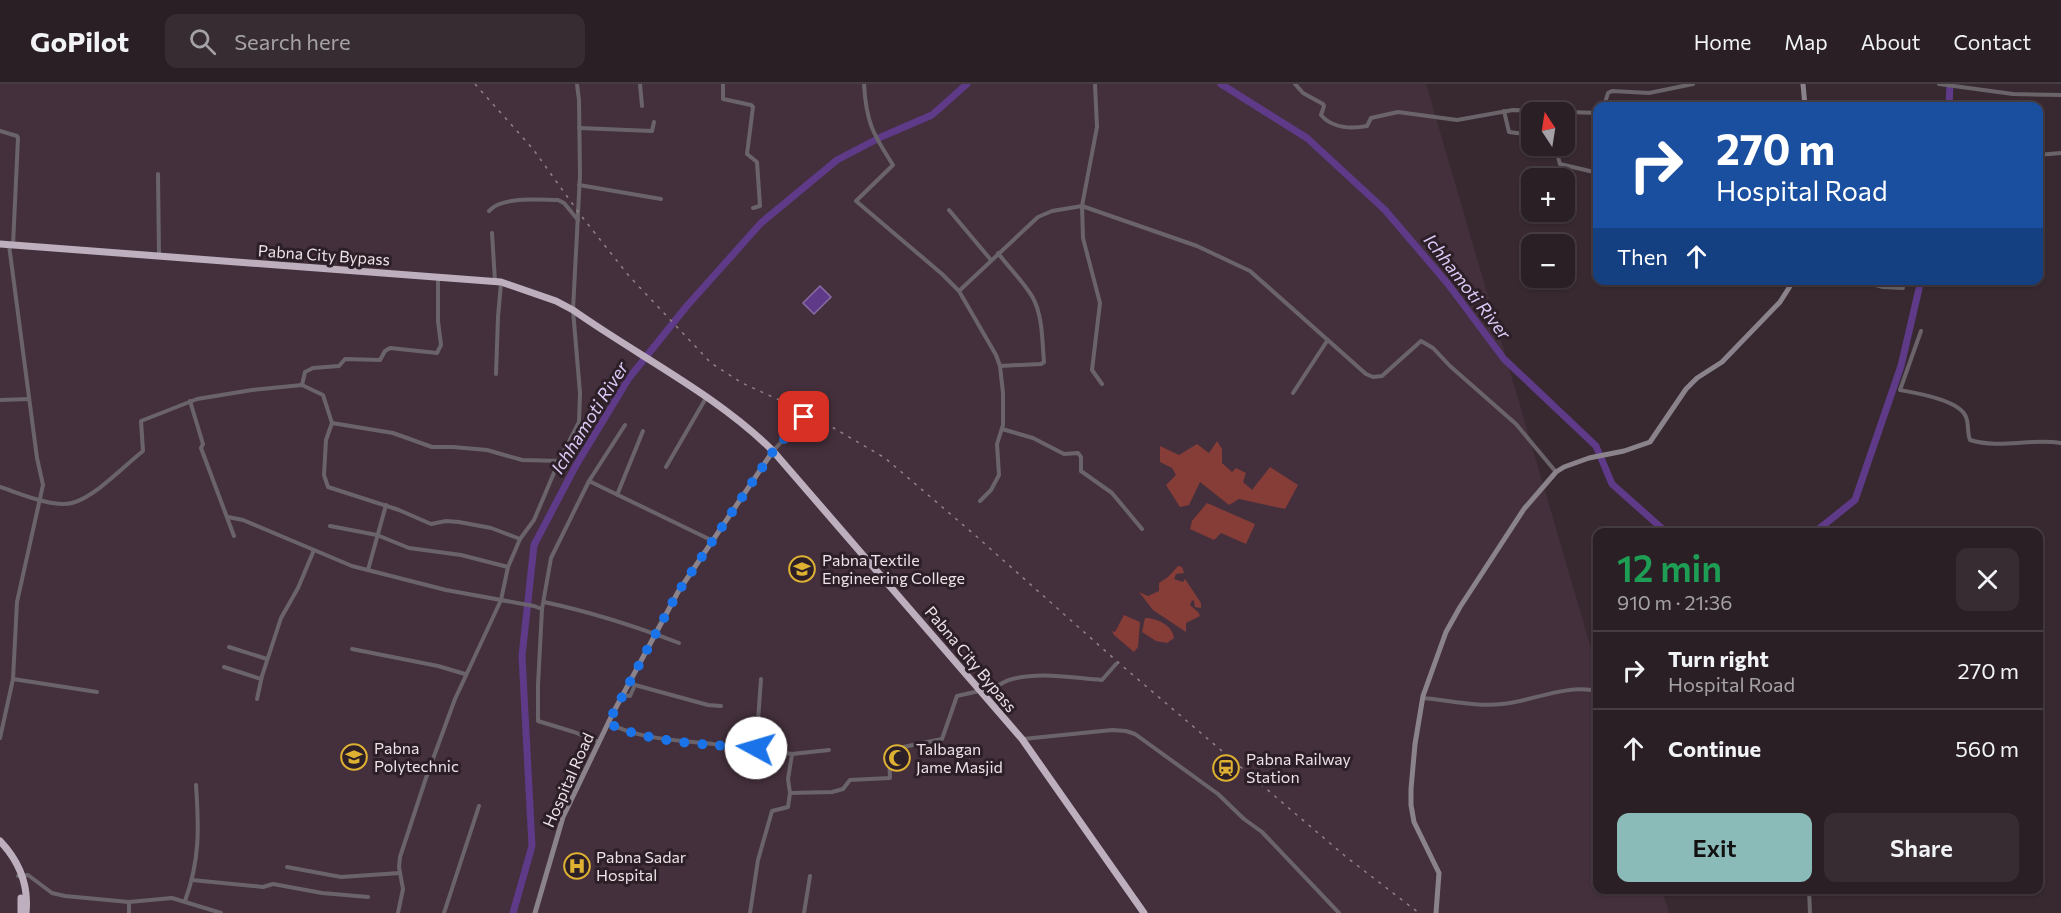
<!DOCTYPE html>
<meta charset="utf-8">
<style>
body{margin:0;font-family:Commissioner,sans-serif;background:#362c32;color:#f1f3f6;height:100vh;display:flex;flex-direction:column;font-size:22px;white-space:nowrap}
*{box-sizing:border-box;margin:0}
p{font-size:20px;color:#a5a2a7}
.icon{flex:none;width:33px;height:33px;fill:none;stroke:currentColor;stroke-width:2;stroke-linecap:round;stroke-linejoin:round}
.map{position:relative;flex:1;overflow:hidden}
.panel{position:absolute;left:1593px;top:444px;width:450px;height:366px;display:flex;flex-direction:column;background:#2a1f25;border-radius:12px;box-shadow:0 2px 4px #0004,0 0 0 2px #463d42}
.panel>*{flex:none}
.hud{position:absolute;left:1593px;top:18px;width:450px;height:183px;border-radius:12px;box-shadow:0 2px 4px #0004,0 0 0 2px #463d42;background:#1a4fa0;color:#fff;overflow:hidden}
.needle{width:39px;rotate:348deg}
.buttons{position:absolute;left:1521px;top:18px;display:grid;gap:12px}
.buttons a{display:grid;place-items:center;width:54px;height:54px;border-radius:12px;background:#2a1f25;box-shadow:0 2px 4px #0004,0 0 0 2px #463d42;font-size:30px}
.pin{position:absolute;display:grid;place-items:center;width:51px;height:51px;color:#fff;margin:-26px;border-radius:12px;box-shadow:0 3px 9px #0006}
.me{position:absolute;width:66px;margin:-33px;rotate:276deg;stroke-linejoin:round;filter:drop-shadow(0 0 4px #0008)}
.turn{display:flex;align-items:center;gap:21px;height:126px;padding:0 24px;font-size:27px}
.turn .icon{width:78px;height:78px;stroke-width:2.5}
.turn b{display:block;font-size:42px;line-height:51px}
.then{display:flex;align-items:center;height:57px;padding:0 24px;background:#0003;gap:12px;font-size:22px}
.round{display:grid;place-items:center;flex:none;width:63px;height:63px;border-radius:12px;background:#362c32}
.head{display:flex;align-items:center;justify-content:space-between;height:102px;padding:0 24px}
h1{font-size:36px;font-weight:600;line-height:45px;color:#1e9e55}
.cta{display:flex;gap:12px;margin-top:auto;padding:12px 24px}
.cta a{flex:1;height:69px;border-radius:12px;background:#8bbbb9;color:#111;font-size:24px;font-weight:600;line-height:69px;text-align:center}
.cta a+a{background:#362c32;color:#f1f3f6}
ul{padding:0;list-style:none}
li{display:flex;align-items:center;gap:18px;height:78px;padding:0 24px;border-top:2px solid #463d42}
li div{flex:1}
li b{display:block;font-size:22px}
li em{font-style:normal}
header{display:flex;align-items:center;gap:36px;box-sizing:border-box;height:84px;padding:0 30px;background:#2a1f25;border-bottom:2px solid #463d42}
header strong{font-size:28px}
nav{display:flex;gap:33px;margin-inline-start:auto;font-size:21px}
.search{width:420px;height:54px;background:#362c32;display:flex;align-items:center;gap:15px;box-sizing:border-box;padding:0 21px;border-radius:12px;color:#a5a2a7;font-size:22px}
.map>svg:first-child{display:block}
</style>
<header>
<strong>GoPilot</strong>
<div class="search"><svg class="icon" aria-label="search" viewBox="0 0 24 24"><circle cx="10" cy="10" r="6"/><path d="M15 15l6 6"/></svg>Search here</div>
<nav><a>Home</a><a>Map</a><a>About</a><a>Contact</a></nav>
</header>
<div class="map">
<svg width="2061" height="829" viewBox="0 0 2061 829">
<rect width="100%" height="100%" fill="#382931"/>
<!-- built -->
<polygon fill="#44303c" points="0,0 1426,0 1597,585 1598,806 1662,806 1669,829 0,829"/>
<!-- green -->
<g fill="#863c37">
<polygon points="1217,357 1222,365 1222,379 1232,388 1236,384 1246,389 1243,398 1252,406 1270,383 1298,401 1285,425 1239,415 1229,421 1200,398 1189,421 1180,423 1166,401 1176,391 1172,384 1160,378 1160,362 1179,371 1197,360 1209,369"/>
<polygon points="1207,419 1255,440 1246,460 1221,449 1214,456 1190,445 1192,437"/>
<polygon points="1178,482 1182,483 1184,489 1176,490 1174,495 1183,498 1185,495 1201,519 1201,524 1195,523 1194,517 1192,516 1190,521 1198,528 1200,532 1186,539 1186,548 1153,526 1139,508 1148,512 1159,507 1159,499 1168,493"/>
<polygon points="1124,531 1140,538 1138,563 1134,568 1114,551 1112,547 1115,548"/>
<path d="M1145,534C1157,534 1172,541 1174,554L1167,559L1156,557L1142,548Z"/>
</g>
<!-- water -->
<polygon fill="#5f3a89" stroke="#896ca5" stroke-width="1.5" points="820,202 831,213 814,230 803,219"/>
<g fill="none" stroke-linecap="round" stroke-linejoin="round">
<!-- river -->
<g stroke="#5f3a89" stroke-width="7">
<polyline points="1221,0 1307,54 1385,126 1448,200 1504,275 1596,362 1612,400 1666,448"/>
<polyline points="1949,22 1950,0"/>
<polyline points="1815,448 1855,416 1901,282 1921,196"/>
<polyline points="513,829 532,762 522,572 534,461 575,383 629,294 686,223 761,139 837,76 881,53 932,31 967,0"/>
</g>
<!-- street -->
<g stroke="#6a646a" stroke-width="4">
<polyline points="640,0 642,22"/>
<polyline points="723,0 723,15 751,21 753,23 747,70 757,78 760,122 753,124"/>
<path d="M864,0C866,38 873,50 893,81L856,117L942,190L959,207L996,271L1000,282L1003,309V341L997,360L999,391L991,406L980,417"/>
<polyline points="1095,0 1097,43 1082,122 1083,154 1100,219 1092,286 1102,300"/>
<path d="M1295,0L1303,9L1323,20L1324,22L1321,31C1332,44 1351,45 1367,42L1371,34L1398,28L1457,36L1513,26L1598,29"/>
<polyline points="1939,0 2013,10 2061,11"/>
<polyline points="1604,22 1608,9 1612,7 1649,9 1693,0"/>
<polyline points="1504,27 1509,48 1532,51"/>
<polyline points="579,44 652,47 654,38"/>
<polyline points="0,47 17,52 18,54 13,161"/>
<polyline points="1555,62 1560,80 1598,89"/>
<polyline points="2038,71 2061,69"/>
<polyline points="158,90 159,171"/>
<polyline points="579,101 661,115"/>
<polyline points="949,126 991,176"/>
<path d="M489,127C501,112 540,116 558,116L564,119L578,136"/>
<polyline points="492,149 495,197"/>
<path d="M998,169C1009,184 1024,198 1033,214C1043,233 1042,257 1044,278L1041,280L1000,282"/>
<polyline points="1856,196 1883,203 1903,204"/>
<polyline points="959,207 1038,133 1052,127 1082,122 1197,162 1250,187 1366,290 1373,293 1382,292 1421,257 1433,264 1450,282 1516,340 1556,388"/>
<path d="M1921,247L1900,306C1916,309 1960,316 1966,333C1969,340 1967,349 1970,356C2000,365 2031,354 2061,359"/>
<polyline points="496,290 498,233 501,199"/>
<polyline points="302,301 305,288 313,284 339,282 345,275 380,276 385,267 390,264 437,269 441,261 438,237 438,194"/>
<polyline points="1293,309 1327,257"/>
<polyline points="0,316 29,315"/>
<polyline points="190,317 203,360 201,364 234,452"/>
<polyline points="332,339 393,349 432,363 453,363 487,366 522,376 559,377"/>
<polyline points="1002,345 1033,354 1064,370 1078,369 1081,373 1081,387 1112,409 1142,445"/>
<polyline points="773,367 808,329"/>
<polyline points="666,383 706,314"/>
<polyline points="589,397 711,456"/>
<path d="M0,403C19,409 52,424 72,419C95,413 124,382 143,367L141,337L197,315L252,306L302,301L323,311L332,339L326,356L324,391L328,403L399,426L431,440L446,437L459,438L491,444L520,455"/>
<polyline points="617,411 643,347"/>
<polyline points="228,433 243,436 352,482 446,506 534,522 542,525"/>
<polyline points="330,442 377,451 409,464 461,471 508,483"/>
<polyline points="368,486 386,421"/>
<path d="M544,518C591,528 635,542 679,559"/>
<polyline points="229,563 267,575"/>
<polyline points="352,565 438,582 465,590"/>
<polyline points="224,583 261,595"/>
<polyline points="13,595 97,608"/>
<polyline points="623,611 630,612 635,601 708,621 721,622"/>
<path d="M985,611C992,606 1000,599 1009,596C1038,587 1072,594 1102,596L1116,580"/>
<path d="M1423,614C1448,616 1476,623 1502,620C1534,617 1564,600 1598,607"/>
<polyline points="257,615 262,592 281,534 298,504 314,466"/>
<path d="M608,639C641,656 678,656 713,660C739,662 765,667 792,670L788,695L790,709L832,708L843,705L850,696L890,694L889,666L942,655L957,612L979,607"/>
<polyline points="0,654 13,595 17,518 43,401 37,374 9,161"/>
<polyline points="1023,655 1112,646 1126,647 1135,650 1218,710 1244,735 1262,748 1339,829"/>
<polyline points="599,658 574,648 538,637 538,601 542,525 551,474 589,397 625,341"/>
<polyline points="756,664 761,595"/>
<polyline points="792,670 829,666"/>
<polyline points="287,783 341,793 400,789"/>
<polyline points="18,792 28,791 52,809 65,812 129,818 172,814 221,829"/>
<polyline points="192,796 263,803 273,800 322,809 368,813"/>
<polyline points="1809,806 1810,829"/>
<path d="M185,817C200,776 199,744 196,701"/>
<polyline points="129,829 129,818"/>
<polyline points="398,829 403,805 399,783 400,773 426,694 455,615 501,516 508,483 520,455 534,436 559,377 579,338 580,309 573,226 580,91 579,16 577,0"/>
<polyline points="444,829 479,722"/>
<polyline points="750,829 758,776 772,727 788,723 790,709"/>
<polyline points="804,829 810,792"/>
</g>
<!-- secondary -->
<g stroke="#8b838c" stroke-width="5">
<polyline points="1803,0 1805,22"/>
<polyline points="535,829 563,733 613,629 678,508 773,367"/>
<polyline points="1436,829 1439,789 1414,738 1411,721 1411,705 1415,660 1423,612 1446,548 1460,523 1524,425 1556,388 1564,383 1589,374 1624,367 1650,358 1686,305 1697,294 1722,278 1780,218 1794,196"/>
</g>
<!-- highway -->
<g stroke="#bdafbe" stroke-width="7">
<path d="M0,160L501,198L556,217L573,226C638,272 717,311 773,367L1022,655L1144,829"/>
<path d="M0,757C19,777 29,801 26,829"/>
<polyline points="21,829 21,814"/>
</g>
<!-- rail -->
<polyline stroke="#8f8389" stroke-width="1.5" stroke-dasharray="3 6" stroke-linecap="butt" points="475,0 533,65 579,129 629,192 711,279 742,299 808,329 885,374 976,452 1120,580 1345,772 1419,829"/>
</g>
<g fill="none" stroke-linecap="round" stroke-linejoin="round">
<!-- route -->
<path stroke="#1a73e8" stroke-width="10" stroke-dasharray="0 18" d="M756,664C714,661 645,659 608,639L678,508L774,366L804,333"/>
</g>
<!-- icons -->
<defs>
<g id="university-ring" transform="scale(1.35)"><circle r="9.5" fill="#2d1f27" stroke="#deb133" stroke-width="1.5"/><path d="M0-5L7-2L0 1L-7-2ZM-4 1L0 2.5L4 1V4Q0 6-4 4Z" fill="#deb133"/></g>
<g id="mosque-ring" transform="scale(1.35)"><circle r="9.5" fill="#2d1f27" stroke="#deb133" stroke-width="1.5"/><path d="M3.5-4.9A6 6 0 1 0 3.5 4.9A5 5 0 1 1 3.5-4.9Z" fill="#deb133"/></g>
<g id="station-ring" transform="scale(1.35)"><circle r="9.5" fill="#2d1f27" stroke="#deb133" stroke-width="1.5"/><path d="M-3-6H3Q5-6 5-4V2Q5 4 3 4L4.5 6H3L1.5 4h-3L-3 6H-4.5L-3 4Q-5 4-5 2V-4Q-5-6-3-6ZM-3.5-4v3h7v-3ZM-3.5 1v1.5H-2V1ZM2 1v1.5H3.5V1Z" fill="#deb133"/></g>
<g id="hospital-ring" transform="scale(1.35)"><circle r="9.5" fill="#2d1f27" stroke="#deb133" stroke-width="1.5"/><path d="M-5-5h3v3.5h4V-5h3V5h-3V1.5h-4V5h-3Z" fill="#deb133"/></g>
</defs>
<g fill-rule="evenodd">
<use href="#university-ring" x="802" y="485"/>
<use href="#university-ring" x="354" y="673"/>
<use href="#mosque-ring" x="897" y="674"/>
<use href="#station-ring" x="1226" y="684"/>
<use href="#hospital-ring" x="577" y="782"/>
</g>
<g text-anchor="middle" stroke-width="6" stroke-linejoin="round" paint-order="stroke">
<!-- street labels -->
<g font-size="16" fill="#ece2e7" stroke="#2d1f27">
<text transform="translate(324 171) rotate(4)" y="6">Pabna City Bypass</text>
<text transform="translate(971 575) rotate(50)" y="6">Pabna City Bypass</text>
<text transform="translate(568 696) rotate(-66)" y="6">Hospital Road</text>
</g>
<!-- poi labels -->
<g font-size="16" fill="#ece2e7" stroke="#2d1f27" text-anchor="start">
<text x="822" y="482">Pabna Textile<tspan x="822" dy="18">Engineering College</tspan></text>
<text x="374" y="670">Pabna<tspan x="374" dy="18">Polytechnic</tspan></text>
<text x="916" y="671">Talbagan<tspan x="916" dy="18">Jame Masjid</tspan></text>
<text x="1246" y="681">Pabna Railway<tspan x="1246" dy="18">Station</tspan></text>
<text x="596" y="779">Pabna Sadar<tspan x="596" dy="18">Hospital</tspan></text>
</g>
<!-- water labels -->
<g font-size="18" font-style="italic" fill="#dbcaf7" stroke="#2d1f27">
<text transform="translate(1467 203) rotate(52)" y="6">Ichhamoti River</text>
<text transform="translate(590 334) rotate(-58)" y="6">Ichhamoti River</text>
</g>
</g>
</svg>
<div class="buttons">
<a><svg class="needle" viewBox="-14 -14 28 28"><path d="M0-13l5 13h-10z" fill="#e53935"/><path d="M0 13l5-13h-10z" fill="#a5a2a7"/></svg></a>
<a>+</a>
<a>−</a>
</div>
<div class="pin" style="left:804px;top:333px;background:#d93025"><svg class="icon" aria-label="arrive" viewBox="0 0 24 24"><path d="M6 21V4h12l-3 4 3 4H6"/></svg></div>
<svg class="me" style="left:756px;top:664px" viewBox="-20 -20 40 40"><circle r="19" fill="#fff"/><path d="M0-13L10 11 0 6-10 11z" fill="#1a73e8"/></svg>
<div class="hud">
<div class="turn"><svg class="icon" aria-label="right" viewBox="0 0 24 24"><path d="M7 20v-9h11M14 6l5 5-5 5"/></svg><div><b>270 m</b>Hospital Road</div></div>
<div class="then">Then<svg class="icon" aria-label="ahead" viewBox="0 0 24 24"><path d="M12 20V5M6 11l6-6 6 6"/></svg></div>
</div>
<section class="panel">
<div class="head"><div><h1>12 min</h1><p>910 m · 21:36</p></div><a class="round"><svg class="icon" aria-label="close" viewBox="0 0 24 24"><path d="M6 6l12 12M18 6L6 18"/></svg></a></div>
<ul>
<li><svg class="icon" aria-label="right" viewBox="0 0 24 24"><path d="M7 20v-9h11M14 6l5 5-5 5"/></svg><div><b>Turn right</b><p>Hospital Road</p></div><em>270 m</em></li>
<li><svg class="icon" aria-label="ahead" viewBox="0 0 24 24"><path d="M12 20V5M6 11l6-6 6 6"/></svg><div><b>Continue</b></div><em>560 m</em></li>
</ul>
<div class="cta"><a>Exit</a><a>Share</a></div>
</section>
</div>
